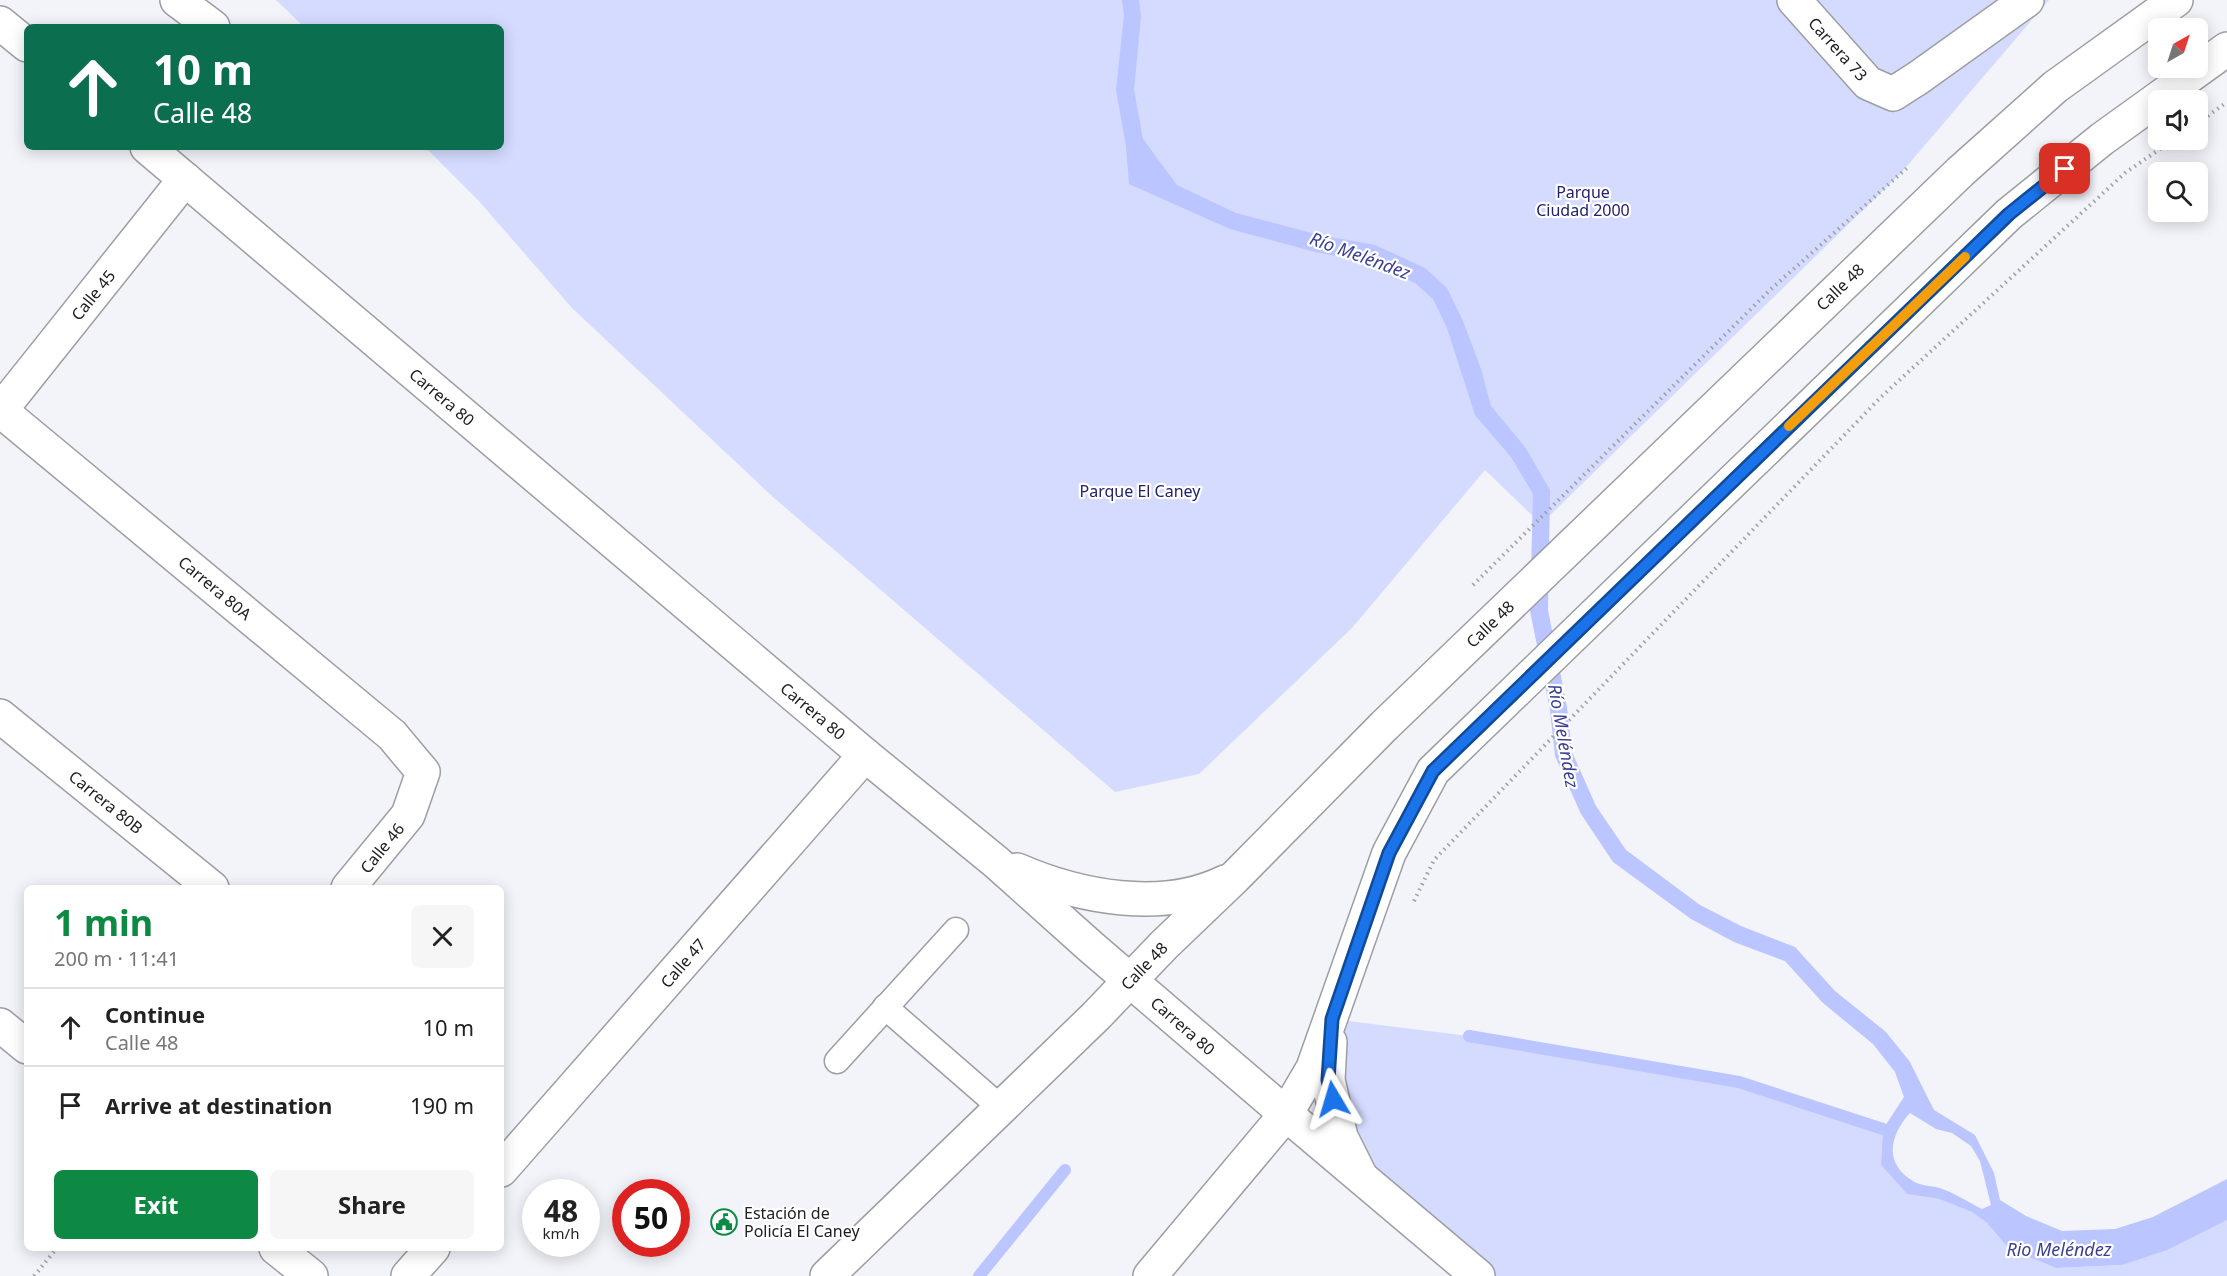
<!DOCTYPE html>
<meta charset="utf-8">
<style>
body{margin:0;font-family:"Noto Sans",sans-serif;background:#f6f6f6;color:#222;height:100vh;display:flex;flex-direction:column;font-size:22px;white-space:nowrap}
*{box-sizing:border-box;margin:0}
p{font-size:20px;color:#767676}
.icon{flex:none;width:33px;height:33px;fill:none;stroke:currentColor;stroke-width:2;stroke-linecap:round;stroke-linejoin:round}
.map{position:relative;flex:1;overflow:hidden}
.drawer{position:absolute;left:24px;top:885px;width:480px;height:366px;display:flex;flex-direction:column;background:#fff;border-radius:9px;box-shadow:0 3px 15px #0003}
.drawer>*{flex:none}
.top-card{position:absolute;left:24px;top:24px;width:480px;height:126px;border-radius:9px;box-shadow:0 3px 15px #0003;background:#0b6e4f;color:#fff;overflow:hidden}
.needle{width:39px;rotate:39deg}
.tools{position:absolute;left:2148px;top:18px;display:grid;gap:12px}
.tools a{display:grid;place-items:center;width:60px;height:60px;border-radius:9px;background:#fff;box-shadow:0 3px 15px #0003;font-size:30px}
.speed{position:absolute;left:522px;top:1179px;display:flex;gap:12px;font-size:30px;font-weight:700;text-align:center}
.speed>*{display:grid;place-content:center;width:78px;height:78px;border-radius:50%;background:#fff;box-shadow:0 3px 15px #0003;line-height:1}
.speed small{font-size:15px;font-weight:400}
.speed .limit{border:9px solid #d22;background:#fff;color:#111}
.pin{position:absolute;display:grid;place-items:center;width:51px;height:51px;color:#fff;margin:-26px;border-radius:12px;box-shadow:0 3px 9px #0006}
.me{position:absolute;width:66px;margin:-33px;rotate:353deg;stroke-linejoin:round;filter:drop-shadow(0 0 4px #0008)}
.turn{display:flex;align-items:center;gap:21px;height:126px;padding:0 30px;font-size:27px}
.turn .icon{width:78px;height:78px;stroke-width:2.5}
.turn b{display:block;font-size:42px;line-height:51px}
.round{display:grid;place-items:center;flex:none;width:63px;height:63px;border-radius:9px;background:#f6f6f6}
.headline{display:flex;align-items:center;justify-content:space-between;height:102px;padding:0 30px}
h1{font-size:36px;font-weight:700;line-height:45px;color:#0e8944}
.cta{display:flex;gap:12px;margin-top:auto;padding:12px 30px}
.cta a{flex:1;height:69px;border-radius:9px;background:#0e8944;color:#fff;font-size:24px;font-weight:700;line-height:69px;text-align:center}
.cta a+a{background:#f6f6f6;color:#222}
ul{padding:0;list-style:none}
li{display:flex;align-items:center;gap:18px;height:78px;padding:0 30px;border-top:2px solid #e0e0e0}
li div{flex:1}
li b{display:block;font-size:22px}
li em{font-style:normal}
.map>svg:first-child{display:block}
</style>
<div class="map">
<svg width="2227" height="1276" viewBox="0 0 2227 1276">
<rect width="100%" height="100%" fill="#f3f4fa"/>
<!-- green -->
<g fill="#d4dbff">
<polygon points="276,0 2049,0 1901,173 1541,524 1485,470 1352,628 1199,774 1115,792 773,497 572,308 478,200 425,147 501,147 501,27 304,27"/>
<polygon points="1332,1019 1469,1036 1739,1082 1883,1129 1881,1165 1907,1194 1939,1199 1972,1212 1987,1223 2009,1249 2056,1268 2122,1265 2227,1220 2227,1276 1478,1276 1361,1177"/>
</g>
<!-- water -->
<path fill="#bbc5ff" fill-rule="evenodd" d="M1122,0H1139L1141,16L1134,90L1143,139L1177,185L1236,213L1319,235L1375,245L1425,268L1447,288L1463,321L1481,369L1491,406L1525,447L1550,490L1548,610L1567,707L1572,752L1596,806L1626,850L1700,905L1741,926L1795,947L1835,991L1886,1032L1910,1062L1934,1110L1975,1135L1994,1173L2000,1200L2026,1216L2062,1231L2115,1229L2153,1217L2227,1179V1220L2167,1250L2122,1265L2056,1268L2009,1249L1987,1223L1972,1212L1939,1199L1907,1194L1881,1165L1883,1129L1904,1097L1895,1072L1873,1044L1823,1003L1785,961L1734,942L1691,919L1613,862L1581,814L1555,756L1550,710L1530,611L1533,494L1511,457L1475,415L1447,328L1433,299L1415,283L1370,262L1315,252L1230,229L1129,184L1126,146L1116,90L1124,15ZM1910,1113L1936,1129L1952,1133L1971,1146L1980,1161L1991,1205L1982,1209C1970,1203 1958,1195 1945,1190C1935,1185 1922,1187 1913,1181C1883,1163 1890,1135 1910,1113Z"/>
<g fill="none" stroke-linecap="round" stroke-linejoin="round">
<!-- stream -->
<g stroke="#bbc5ff" stroke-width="12">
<polyline points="1469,1036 1739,1082 1883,1129"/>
<polyline points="979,1276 1065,1170"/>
</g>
<!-- lane casing -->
<g stroke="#9d9ea3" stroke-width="27">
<g id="lane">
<polyline points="885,1007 1000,1107"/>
<polyline points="837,1061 956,930"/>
</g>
</g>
<!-- street casing -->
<g stroke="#9d9ea3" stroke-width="36">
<g id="street">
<polyline points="177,0 213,27"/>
<polyline points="1794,0 1868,83 1893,94 1918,78 2027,0"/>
<polyline points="0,410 392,735 423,772 408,815 348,888"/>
<polyline points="0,411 185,179"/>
<polyline points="0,716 212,888"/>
<polyline points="0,1025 27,1047"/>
<polyline points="1286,1114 1478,1276"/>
<polyline points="501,1170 865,755"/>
<polyline points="276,1248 311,1276"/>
<polyline points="408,1276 433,1248"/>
</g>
</g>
<!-- secondary casing -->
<g stroke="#9d9ea3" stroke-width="36">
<g id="secondary">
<polyline points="0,23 27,45"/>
<polyline points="147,147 865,755 996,862 1091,947 1286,1114"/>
<path d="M1017,870C1079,897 1162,913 1225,882"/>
<polyline points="1330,1042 1328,1080 1341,1137 1361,1177"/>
<polyline points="827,1276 1096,1016 1164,945 1235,877 1384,726 1960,172 2055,87 2176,0"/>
<polyline points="1150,1276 1286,1114 1313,1068 1389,853 1433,771 2009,214 2102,139 2227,49"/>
</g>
</g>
<!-- path -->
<g stroke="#9e9fa3" stroke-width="4" stroke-dasharray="1.5 4.5" stroke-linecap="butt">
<polyline points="2198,123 2227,102"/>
<polyline points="1473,585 1770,290 1907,168"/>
<polyline points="1414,901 1434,860 1881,397 2125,173 2173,140"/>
<polyline points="34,1276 57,1248"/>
</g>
<!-- lane -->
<use href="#lane" stroke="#fff" stroke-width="24"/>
<!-- street -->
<use href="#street" stroke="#fff" stroke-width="33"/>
<!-- secondary -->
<use href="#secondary" stroke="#fff" stroke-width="33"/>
</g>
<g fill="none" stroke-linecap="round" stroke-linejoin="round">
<!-- route casing -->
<g stroke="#114b97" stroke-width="15">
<polyline id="route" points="1333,1099 1328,1080 1332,1019 1389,853 1433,771 2009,214 2065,169"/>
</g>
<!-- route -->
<use href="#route" stroke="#1a73e8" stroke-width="10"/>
<!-- slow -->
<polyline stroke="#f59e0b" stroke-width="10" points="1789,426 1965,257"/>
</g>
<!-- icons -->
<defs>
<g id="civic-ring" transform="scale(1.35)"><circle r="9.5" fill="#fff" stroke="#0e8944" stroke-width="1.5"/><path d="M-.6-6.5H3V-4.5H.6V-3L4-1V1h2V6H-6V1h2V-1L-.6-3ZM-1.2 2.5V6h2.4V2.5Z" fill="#0e8944"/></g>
</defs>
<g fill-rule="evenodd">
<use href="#civic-ring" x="724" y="1222"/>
</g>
<g text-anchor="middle" stroke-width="4.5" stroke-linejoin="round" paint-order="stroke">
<!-- street labels -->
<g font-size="16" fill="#202023" stroke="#fff">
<text transform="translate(1838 49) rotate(48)" y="6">Carrera 73</text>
<text transform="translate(1840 287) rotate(-44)" y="6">Calle 48</text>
<text transform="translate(93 295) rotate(-51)" y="6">Calle 45</text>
<text transform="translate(442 397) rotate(40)" y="6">Carrera 80</text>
<text transform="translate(215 588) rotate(40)" y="6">Carrera 80A</text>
<text transform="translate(1490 624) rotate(-44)" y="6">Calle 48</text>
<text transform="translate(813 711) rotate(40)" y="6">Carrera 80</text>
<text transform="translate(106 802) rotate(39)" y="6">Carrera 80B</text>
<text transform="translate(382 848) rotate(-51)" y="6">Calle 46</text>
<text transform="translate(683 963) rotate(-49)" y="6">Calle 47</text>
<text transform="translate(1144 966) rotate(-46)" y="6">Calle 48</text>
<text transform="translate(1183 1026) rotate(41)" y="6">Carrera 80</text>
</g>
<!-- park labels -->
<g font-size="16" fill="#232070" stroke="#fff">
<text x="1583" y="198">Parque<tspan x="1583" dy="18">Ciudad 2000</tspan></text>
<text x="1140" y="497">Parque El Caney</text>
</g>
<!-- poi labels -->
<g font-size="16" fill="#202023" stroke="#fff" text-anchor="start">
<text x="744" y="1219">Estación de<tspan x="744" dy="18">Policía El Caney</tspan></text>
</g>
<!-- water labels -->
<g font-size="18" font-style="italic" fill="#3b3f91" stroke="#fff">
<text transform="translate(1360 256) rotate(20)" y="6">Río Meléndez</text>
<text transform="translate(1563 736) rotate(80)" y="6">Río Meléndez</text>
<text x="2059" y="1256">Rio Meléndez</text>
</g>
</g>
</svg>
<div class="tools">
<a><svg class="needle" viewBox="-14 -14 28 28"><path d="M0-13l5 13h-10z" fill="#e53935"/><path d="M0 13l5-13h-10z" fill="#767676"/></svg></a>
<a><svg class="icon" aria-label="sound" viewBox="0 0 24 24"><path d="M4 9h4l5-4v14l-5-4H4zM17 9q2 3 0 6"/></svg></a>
<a><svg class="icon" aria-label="search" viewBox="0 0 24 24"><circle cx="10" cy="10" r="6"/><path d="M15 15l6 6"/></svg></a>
</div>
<div class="speed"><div>48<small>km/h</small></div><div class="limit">50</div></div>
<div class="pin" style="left:2065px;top:169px;background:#d93025"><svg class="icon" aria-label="arrive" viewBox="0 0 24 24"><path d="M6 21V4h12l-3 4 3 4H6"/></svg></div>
<svg class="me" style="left:1333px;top:1099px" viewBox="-20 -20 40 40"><path d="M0-17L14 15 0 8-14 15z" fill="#1a73e8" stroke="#fff" stroke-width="4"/></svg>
<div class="top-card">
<div class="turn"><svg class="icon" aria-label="ahead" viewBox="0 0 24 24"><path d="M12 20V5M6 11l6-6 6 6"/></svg><div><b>10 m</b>Calle 48</div></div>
</div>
<section class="drawer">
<div class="headline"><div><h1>1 min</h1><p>200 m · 11:41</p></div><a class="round"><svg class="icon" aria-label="close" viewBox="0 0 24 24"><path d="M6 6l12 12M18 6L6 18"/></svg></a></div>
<ul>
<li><svg class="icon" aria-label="ahead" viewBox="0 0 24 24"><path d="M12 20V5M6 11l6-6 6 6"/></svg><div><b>Continue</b><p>Calle 48</p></div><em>10 m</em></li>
<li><svg class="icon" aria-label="arrive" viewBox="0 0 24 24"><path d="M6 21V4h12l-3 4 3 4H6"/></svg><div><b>Arrive at destination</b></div><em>190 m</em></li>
</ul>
<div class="cta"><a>Exit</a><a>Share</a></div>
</section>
</div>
